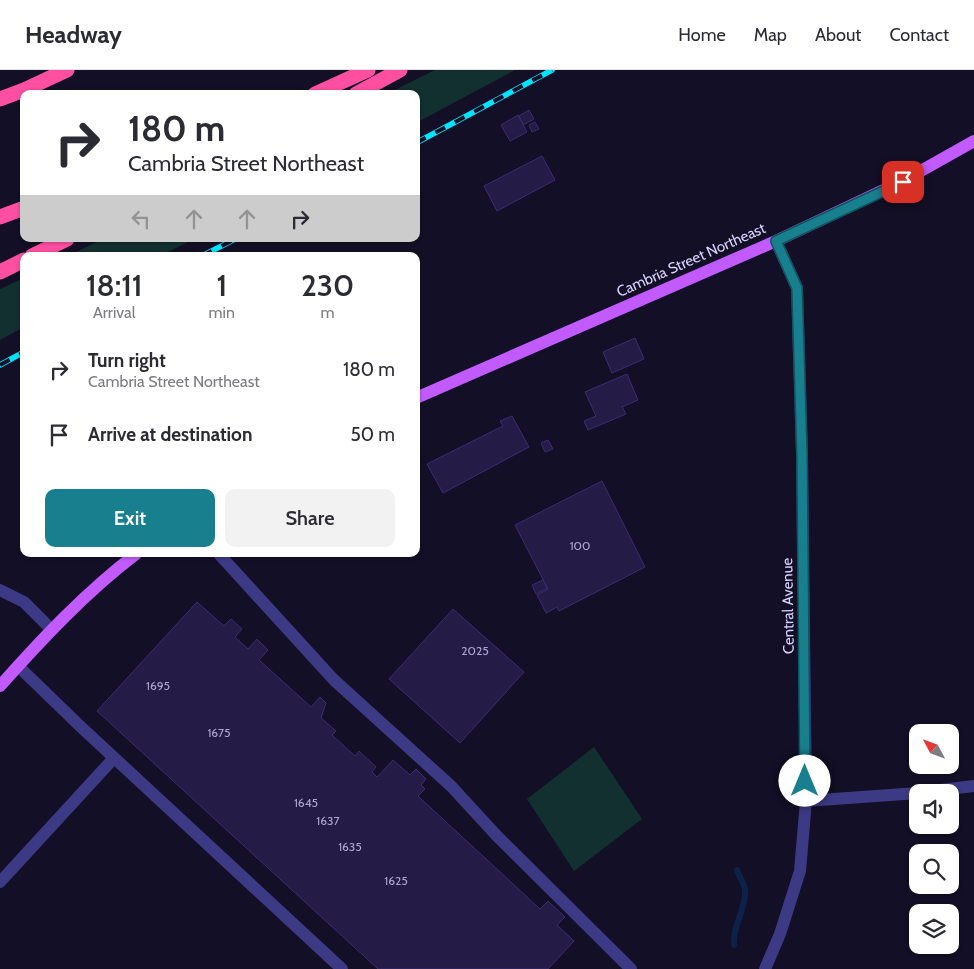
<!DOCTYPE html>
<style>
body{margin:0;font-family:Cabin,sans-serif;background:#f2f2f3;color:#2b2b33;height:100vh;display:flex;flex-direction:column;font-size:19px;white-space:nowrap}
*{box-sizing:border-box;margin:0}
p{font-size:16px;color:#7c7c81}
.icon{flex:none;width:28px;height:28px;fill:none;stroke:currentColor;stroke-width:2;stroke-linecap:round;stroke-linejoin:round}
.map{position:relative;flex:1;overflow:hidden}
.sheet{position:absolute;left:20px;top:182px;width:400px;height:305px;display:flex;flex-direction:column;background:#fff;border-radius:10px;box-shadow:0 1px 4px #0004}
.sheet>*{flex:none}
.banner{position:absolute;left:20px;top:20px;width:400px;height:152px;border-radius:10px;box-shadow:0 1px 4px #0004;background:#fff;color:#2b2b33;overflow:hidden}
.needle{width:32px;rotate:311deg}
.buttons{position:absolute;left:909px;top:654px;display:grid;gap:10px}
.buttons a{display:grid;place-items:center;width:50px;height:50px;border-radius:10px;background:#fff;box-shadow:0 1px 4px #0004;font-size:25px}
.pin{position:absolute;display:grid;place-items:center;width:42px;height:42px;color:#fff;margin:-21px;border-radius:10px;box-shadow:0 2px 8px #0006}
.me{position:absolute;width:55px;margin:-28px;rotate:0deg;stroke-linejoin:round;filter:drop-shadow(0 0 4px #0008)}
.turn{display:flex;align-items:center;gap:18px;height:105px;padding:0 25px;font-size:22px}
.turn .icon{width:65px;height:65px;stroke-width:2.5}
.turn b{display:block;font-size:35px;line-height:42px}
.lanes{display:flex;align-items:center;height:48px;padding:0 25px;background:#0003;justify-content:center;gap:25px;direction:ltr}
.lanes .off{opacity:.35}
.eta{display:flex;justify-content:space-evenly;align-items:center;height:85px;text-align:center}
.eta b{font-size:30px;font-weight:600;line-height:35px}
.cta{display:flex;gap:10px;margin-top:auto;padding:10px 25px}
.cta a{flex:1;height:58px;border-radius:10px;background:#187f8f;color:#fff;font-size:20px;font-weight:600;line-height:58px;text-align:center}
.cta a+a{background:#f2f2f3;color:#2b2b33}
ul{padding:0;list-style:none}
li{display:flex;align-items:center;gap:15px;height:65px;padding:0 25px}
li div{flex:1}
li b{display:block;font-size:19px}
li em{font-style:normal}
header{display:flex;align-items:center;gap:30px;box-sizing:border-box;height:70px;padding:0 25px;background:#fff;border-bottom:1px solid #e1e1e2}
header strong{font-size:24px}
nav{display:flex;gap:28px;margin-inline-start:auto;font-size:18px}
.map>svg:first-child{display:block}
</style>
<header>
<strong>Headway</strong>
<nav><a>Home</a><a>Map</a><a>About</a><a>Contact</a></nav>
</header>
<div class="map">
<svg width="974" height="899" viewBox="0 0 974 899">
<rect width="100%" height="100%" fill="#130f26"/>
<!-- green -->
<g fill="#12302f">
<polygon points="435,0 515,0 416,53 416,24 387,24"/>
<polygon points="103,169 194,169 160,186 68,186"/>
<polygon points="24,208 24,257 0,270 0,219"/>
<polygon points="594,677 642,749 574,801 527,729"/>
</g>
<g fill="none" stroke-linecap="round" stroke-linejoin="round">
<!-- stream -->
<path stroke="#0c2248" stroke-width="6" d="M734,875C732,856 747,838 745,819C744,813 739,806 737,800"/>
</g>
<!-- building -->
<g fill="#241b47" stroke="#3b2d73">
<polygon points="529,40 534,49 523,55 519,46"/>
<polygon points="518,45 527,62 510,71 501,55"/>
<polygon points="535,52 539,59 532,62 529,55"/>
<polygon points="542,86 555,110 497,141 484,116"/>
<polygon points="635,268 644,289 612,303 603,282"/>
<polygon points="627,304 638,330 622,337 626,344 588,360 584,351 596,346 585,322"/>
<polygon points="512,346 529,377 443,423 427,394 503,356 500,351"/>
<polygon points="548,370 553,379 545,382 541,373"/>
<polygon points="602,411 645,497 559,541 557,537 546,543 537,525 548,519 515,455"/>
<polygon points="543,510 547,518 536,524 532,515"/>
<polygon points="197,532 224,556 231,549 242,559 235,567 248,579 257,569 268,580 259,590 311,637 320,627 326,633 321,648 336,661 332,665 355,686 359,681 376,697 372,702 377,707 393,690 410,705 416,699 426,709 421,715 425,719 418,726 540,839 548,831 565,847 557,855 574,871 548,899 378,899 97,641"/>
<polygon points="453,539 524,602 460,673 389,609"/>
</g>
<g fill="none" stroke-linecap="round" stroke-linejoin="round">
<!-- minor -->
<g stroke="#3d3a85" stroke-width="12">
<polyline points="219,484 334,610 451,716 497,766 631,899"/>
<polyline points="0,520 24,532 52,560"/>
<polyline points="18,596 81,657 342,899"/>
<polyline points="923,722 974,716"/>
<polyline points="806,731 918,723"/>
<polyline points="0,812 114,688"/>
<polyline points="765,899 780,864 800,801 806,731 802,385 797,218 776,171"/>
</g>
<!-- major -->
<g stroke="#c25bff" stroke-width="12">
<polyline points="416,328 776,171 903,111 974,71"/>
<path d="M0,616C42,569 86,522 136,484"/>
</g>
<!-- highway -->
<g stroke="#ff4fa3" stroke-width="15">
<polyline points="315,24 368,0"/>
<polyline points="356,24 400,0"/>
<polyline points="0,29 24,20 67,0"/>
<polyline points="0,147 24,138"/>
<polyline points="32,186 67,169"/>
<polyline points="0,202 24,190"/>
</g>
<!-- rail casing -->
<g stroke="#00e5ff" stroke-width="5.5">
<g id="rail">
<polyline points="416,73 552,0"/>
<polyline points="202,186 235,169"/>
<polyline points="0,295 24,282"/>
</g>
</g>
<!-- rail -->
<use href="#rail" stroke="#130f26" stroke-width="4" stroke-dasharray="11" stroke-linecap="butt"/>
</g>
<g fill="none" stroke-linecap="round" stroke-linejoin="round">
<!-- route casing -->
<g stroke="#10535d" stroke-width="12">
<polyline id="route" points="805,711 802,385 797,218 776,171 903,112"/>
</g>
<!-- route -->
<use href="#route" stroke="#187f8f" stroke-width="9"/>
</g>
<g text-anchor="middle" stroke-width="5" stroke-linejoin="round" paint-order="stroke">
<!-- number labels -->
<g font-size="12" fill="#aca6d1">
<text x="580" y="480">100</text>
<text x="475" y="585">2025</text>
<text x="158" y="620">1695</text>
<text x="219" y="667">1675</text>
<text x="306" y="737">1645</text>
<text x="328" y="755">1637</text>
<text x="350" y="781">1635</text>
<text x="396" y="815">1625</text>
</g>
<!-- street labels -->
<g font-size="15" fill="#d9d4ff" stroke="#130f26">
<text transform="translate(691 190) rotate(-24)" y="5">Cambria Street Northeast</text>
<text transform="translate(788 536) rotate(-91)" y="5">Central Avenue</text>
</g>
</g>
</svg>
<div class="buttons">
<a><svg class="needle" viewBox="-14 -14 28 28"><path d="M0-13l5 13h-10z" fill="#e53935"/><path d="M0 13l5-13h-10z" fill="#7c7c81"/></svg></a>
<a><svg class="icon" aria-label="sound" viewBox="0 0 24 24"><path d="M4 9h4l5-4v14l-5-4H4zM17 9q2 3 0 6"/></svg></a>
<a><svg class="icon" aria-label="search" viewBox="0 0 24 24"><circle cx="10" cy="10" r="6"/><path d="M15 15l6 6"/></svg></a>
<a><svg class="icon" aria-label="layers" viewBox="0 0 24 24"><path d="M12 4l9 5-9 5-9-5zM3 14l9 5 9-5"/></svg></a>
</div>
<div class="pin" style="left:903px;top:112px;background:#d93025"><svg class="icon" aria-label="arrive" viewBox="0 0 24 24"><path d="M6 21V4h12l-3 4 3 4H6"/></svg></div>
<svg class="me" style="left:805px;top:711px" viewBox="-20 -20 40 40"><circle r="19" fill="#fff"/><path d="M0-13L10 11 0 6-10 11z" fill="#187f8f"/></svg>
<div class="banner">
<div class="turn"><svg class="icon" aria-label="right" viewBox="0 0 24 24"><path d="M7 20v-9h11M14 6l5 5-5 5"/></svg><div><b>180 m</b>Cambria Street Northeast</div></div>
<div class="lanes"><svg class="icon off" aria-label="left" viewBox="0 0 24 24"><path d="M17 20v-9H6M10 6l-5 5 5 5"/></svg><svg class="icon off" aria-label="ahead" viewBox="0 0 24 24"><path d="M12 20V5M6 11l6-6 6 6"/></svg><svg class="icon off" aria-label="ahead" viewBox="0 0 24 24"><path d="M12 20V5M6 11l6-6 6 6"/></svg><svg class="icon" aria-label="right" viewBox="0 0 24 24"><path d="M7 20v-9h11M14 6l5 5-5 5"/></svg></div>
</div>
<section class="sheet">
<div class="eta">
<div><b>18:11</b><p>Arrival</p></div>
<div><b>1</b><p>min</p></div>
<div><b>230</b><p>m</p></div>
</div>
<ul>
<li><svg class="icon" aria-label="right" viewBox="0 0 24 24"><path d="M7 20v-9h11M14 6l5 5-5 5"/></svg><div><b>Turn right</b><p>Cambria Street Northeast</p></div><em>180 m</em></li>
<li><svg class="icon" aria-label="arrive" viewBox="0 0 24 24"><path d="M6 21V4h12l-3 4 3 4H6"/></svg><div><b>Arrive at destination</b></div><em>50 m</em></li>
</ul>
<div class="cta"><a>Exit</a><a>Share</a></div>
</section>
</div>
